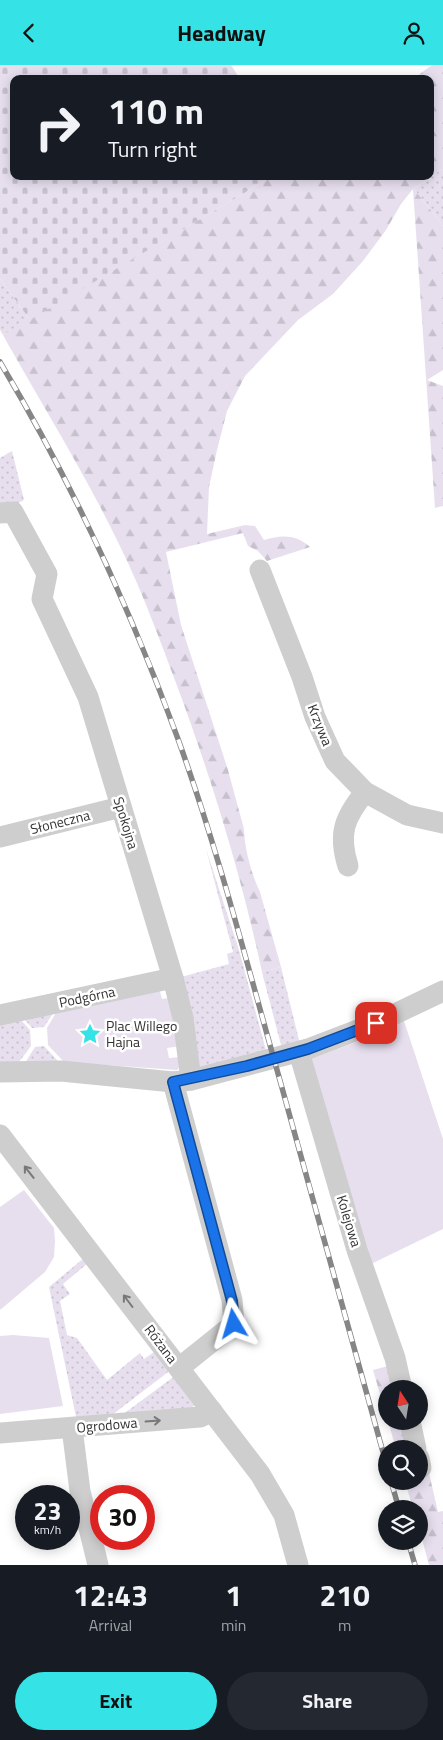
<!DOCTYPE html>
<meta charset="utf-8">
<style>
body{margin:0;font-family:"Titillium Web",sans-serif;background:#242831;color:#f1f3f6;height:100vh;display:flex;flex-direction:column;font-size:19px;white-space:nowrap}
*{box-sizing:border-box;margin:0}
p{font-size:16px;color:#9ea1a6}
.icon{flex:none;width:28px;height:28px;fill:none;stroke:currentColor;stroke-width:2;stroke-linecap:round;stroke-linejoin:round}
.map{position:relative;height:1500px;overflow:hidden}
.panel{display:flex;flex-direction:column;background:#171b24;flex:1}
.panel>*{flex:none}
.hud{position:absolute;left:10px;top:10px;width:424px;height:105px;border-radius:10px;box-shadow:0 2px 12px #0003;background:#171b24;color:#f1f3f6;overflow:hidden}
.needle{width:32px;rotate:348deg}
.tools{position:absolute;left:378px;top:1315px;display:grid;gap:10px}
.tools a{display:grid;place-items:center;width:50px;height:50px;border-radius:50%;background:#171b24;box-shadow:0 2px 12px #0003;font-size:25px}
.speed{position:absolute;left:15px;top:1420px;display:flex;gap:10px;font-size:25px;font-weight:700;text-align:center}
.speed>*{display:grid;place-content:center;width:65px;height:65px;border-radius:50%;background:#171b24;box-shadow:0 2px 12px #0003;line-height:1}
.speed small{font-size:12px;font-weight:400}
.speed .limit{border:8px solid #d22;background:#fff;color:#111}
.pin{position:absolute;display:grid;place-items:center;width:42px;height:42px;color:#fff;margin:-21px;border-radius:10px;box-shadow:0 2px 8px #0006}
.me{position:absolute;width:55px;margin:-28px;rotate:353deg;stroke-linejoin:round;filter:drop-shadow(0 0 4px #0008)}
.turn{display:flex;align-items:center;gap:18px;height:105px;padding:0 15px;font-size:22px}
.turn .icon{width:65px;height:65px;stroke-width:2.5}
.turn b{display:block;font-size:35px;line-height:42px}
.eta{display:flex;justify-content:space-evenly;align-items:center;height:85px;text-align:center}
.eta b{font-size:30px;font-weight:700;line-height:35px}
.cta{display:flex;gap:10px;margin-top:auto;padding:10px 15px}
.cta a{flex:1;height:58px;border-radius:30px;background:#35e3e6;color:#111;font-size:20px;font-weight:700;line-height:58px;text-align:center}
.cta a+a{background:#242831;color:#f1f3f6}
header{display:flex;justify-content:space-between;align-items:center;height:65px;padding:0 15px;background:#35e3e6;color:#111;font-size:22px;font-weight:700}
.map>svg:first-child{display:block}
</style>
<header><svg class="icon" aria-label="back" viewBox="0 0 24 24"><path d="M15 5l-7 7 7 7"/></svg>Headway<svg class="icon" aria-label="person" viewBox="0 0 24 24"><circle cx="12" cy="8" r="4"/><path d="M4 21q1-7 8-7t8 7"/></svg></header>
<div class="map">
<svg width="443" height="1500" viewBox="0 0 443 1500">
<defs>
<pattern id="grass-dots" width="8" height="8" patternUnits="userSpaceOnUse" patternTransform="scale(1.25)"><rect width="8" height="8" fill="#e7dfee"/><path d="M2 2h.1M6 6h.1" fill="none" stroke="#c7c0cd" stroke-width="1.8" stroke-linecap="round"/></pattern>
<pattern id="forest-firs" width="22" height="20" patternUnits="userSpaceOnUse" patternTransform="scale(1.25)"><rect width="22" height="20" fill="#e7dfee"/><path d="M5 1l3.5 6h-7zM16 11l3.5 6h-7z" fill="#c7c0cd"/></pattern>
<pattern id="cemetery-stones" width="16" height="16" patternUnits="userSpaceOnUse" patternTransform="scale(1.25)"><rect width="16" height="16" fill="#e7dfee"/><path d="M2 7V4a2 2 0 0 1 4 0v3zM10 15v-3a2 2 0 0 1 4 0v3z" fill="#c7c0cd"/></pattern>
</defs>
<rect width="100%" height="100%" fill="#fff"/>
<!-- grass -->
<g fill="url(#grass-dots)">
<polygon points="443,103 443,161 414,124"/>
<polygon points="0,214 30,255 3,270 0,265"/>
<polygon points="12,386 24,435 11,442 0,444 0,393"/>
<polygon points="206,784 239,885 267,989 205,1005 197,1000 181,912 229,899 227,889 233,887"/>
<polygon points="281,902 300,979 282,984 262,907"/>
<polygon points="54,947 44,962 32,963 24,954"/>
<polygon points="21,955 30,965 31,981 19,997 0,998 0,956"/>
<polygon points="44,981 57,995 58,998 25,998 35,982"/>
<polygon points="84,1193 88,1198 63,1219 70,1229 60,1236 67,1270 77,1273 107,1315 140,1288 144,1294 157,1285 172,1304 112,1350 76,1352 49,1222"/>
<polygon points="176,1310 195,1340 190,1343 122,1350"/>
</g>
<!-- forest -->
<g fill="url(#forest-firs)">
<path d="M432,0H443V103L414,124L443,161V305L427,315L443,321V441L435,443L413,124L401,139L386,165L363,196L333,229L298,255L245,311L227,346L217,385L209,422L207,469L245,460L255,461L264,475C282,470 295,469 310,482L267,496L258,486L248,481L243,468L166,487L181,560L228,705L244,764C244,782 252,811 260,827L281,902L262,907C241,809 211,712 176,618C161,578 146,537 128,498C92,420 45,345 3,270L273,111H430V14H413Z"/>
<polygon points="403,1297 409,1324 386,1324 386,1350 373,1305"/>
<polygon points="388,1356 417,1356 438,1447 443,1446 443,1500 429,1500 419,1463 419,1444 413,1444 405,1416 419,1416 419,1384 396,1384"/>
</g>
<!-- cemetery -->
<polygon fill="url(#cemetery-stones)" points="0,0 231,0 240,14 14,14 14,111 273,111 30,255 0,214"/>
<!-- green -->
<g fill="#e7dfee">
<polygon points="159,923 162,934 174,932 181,981 167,983 169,993 180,992 179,1003 177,1005 64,997 48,980 47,963 57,946"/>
<polygon points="404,956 443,1074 443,1164 371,1199 307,995 354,978"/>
<polygon points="24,1125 54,1163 55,1176 54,1192 45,1207 0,1245 0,1142"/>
<polygon points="13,1270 49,1273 63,1341 0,1349 0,1271"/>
</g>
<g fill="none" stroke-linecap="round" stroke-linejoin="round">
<!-- minor -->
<g stroke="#cecece" stroke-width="21">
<polyline points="0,448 13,447 47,509 42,534 88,632 173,913 183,953 191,1015"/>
<polyline points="260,505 302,612 315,652 335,696 365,727 407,750 443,758"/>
<polyline points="0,772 121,742"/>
<path d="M348,801C338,769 344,753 365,727"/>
<polyline points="0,950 173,913"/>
<polyline points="299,987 357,1185 395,1293 402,1324"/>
<polyline points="0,1007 61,1006 173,1017 191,1015 308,984 376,958 443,926"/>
<polyline points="173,1017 232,1235 234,1259 179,1303"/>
<polyline points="0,1070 260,1409 284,1450 298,1500"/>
<polyline points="410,1356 416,1384"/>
<polyline points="72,1363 80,1426 98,1500"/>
<polyline points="0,1368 200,1352 212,1346"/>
<polyline points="419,1393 421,1403"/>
</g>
<!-- rail casing -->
<g stroke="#868686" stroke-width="5.5">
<g id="rail">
<path d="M0,297C71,416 130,543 178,674C218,785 247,899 279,1012C315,1141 350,1269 386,1398"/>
<polyline points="391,1416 399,1444"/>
<polyline points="408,1476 415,1500"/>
</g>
</g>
<!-- rail -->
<use href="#rail" stroke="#fff" stroke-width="4" stroke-dasharray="11" stroke-linecap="butt"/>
</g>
<!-- one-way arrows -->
<defs><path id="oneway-shaft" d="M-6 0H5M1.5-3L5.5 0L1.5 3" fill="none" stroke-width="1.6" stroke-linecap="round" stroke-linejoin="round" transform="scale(1.25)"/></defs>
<g stroke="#787878">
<use href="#oneway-shaft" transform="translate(29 1107) rotate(-128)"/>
<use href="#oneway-shaft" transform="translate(128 1236) rotate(-127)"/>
<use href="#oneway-shaft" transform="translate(153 1356) rotate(-4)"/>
</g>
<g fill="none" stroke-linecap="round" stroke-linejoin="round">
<!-- route casing -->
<g stroke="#114b97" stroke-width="12">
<polyline id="route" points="234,1259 232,1236 173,1017 247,1001 308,984 376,958"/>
</g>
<!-- route -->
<use href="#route" stroke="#1a73e8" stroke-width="9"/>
</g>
<!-- icons -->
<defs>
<g id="sight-bare" transform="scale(1.725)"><path d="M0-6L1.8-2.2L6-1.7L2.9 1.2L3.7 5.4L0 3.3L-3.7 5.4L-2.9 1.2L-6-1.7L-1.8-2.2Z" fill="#35e3e6" stroke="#fff" stroke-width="2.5" paint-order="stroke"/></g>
</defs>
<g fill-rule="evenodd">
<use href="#sight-bare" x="90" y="969"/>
</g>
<g text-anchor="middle" stroke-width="5" stroke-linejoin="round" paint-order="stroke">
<!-- street labels -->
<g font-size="14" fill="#313131" stroke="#fff">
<text transform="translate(320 660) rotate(68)" y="5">Krzywa</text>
<text transform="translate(60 757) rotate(-14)" y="5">Słoneczna</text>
<text transform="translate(126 758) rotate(73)" y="5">Spokojna</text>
<text transform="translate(87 932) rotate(-12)" y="5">Podgórna</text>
<text transform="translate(349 1156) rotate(73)" y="5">Kolejowa</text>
<text transform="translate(161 1279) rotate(53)" y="5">Różana</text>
<text transform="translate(107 1360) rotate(-5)" y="5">Ogrodowa</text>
</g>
<!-- poi labels -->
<g font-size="14" fill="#313131" stroke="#fff" text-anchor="start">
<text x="106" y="966">Plac Willego<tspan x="106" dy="16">Hajna</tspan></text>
</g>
</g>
</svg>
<div class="tools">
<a><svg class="needle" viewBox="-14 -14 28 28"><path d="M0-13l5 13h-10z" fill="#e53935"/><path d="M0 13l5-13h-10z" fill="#9ea1a6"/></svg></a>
<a><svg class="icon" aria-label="search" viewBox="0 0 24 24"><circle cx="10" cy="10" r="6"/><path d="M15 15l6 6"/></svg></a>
<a><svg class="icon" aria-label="layers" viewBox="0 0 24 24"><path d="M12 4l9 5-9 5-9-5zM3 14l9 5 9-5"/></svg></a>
</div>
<div class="speed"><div>23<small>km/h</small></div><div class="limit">30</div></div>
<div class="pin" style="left:376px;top:958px;background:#d93025"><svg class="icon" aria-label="arrive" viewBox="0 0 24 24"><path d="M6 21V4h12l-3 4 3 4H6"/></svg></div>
<svg class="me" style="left:234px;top:1259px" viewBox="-20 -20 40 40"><path d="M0-17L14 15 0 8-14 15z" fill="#1a73e8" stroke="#fff" stroke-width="4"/></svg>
<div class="hud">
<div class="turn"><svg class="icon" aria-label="right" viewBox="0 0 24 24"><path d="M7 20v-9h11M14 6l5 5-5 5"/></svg><div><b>110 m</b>Turn right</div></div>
</div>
</div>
<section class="panel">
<div class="eta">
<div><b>12:43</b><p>Arrival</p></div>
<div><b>1</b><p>min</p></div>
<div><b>210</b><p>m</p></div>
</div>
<div class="cta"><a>Exit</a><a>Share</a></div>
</section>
